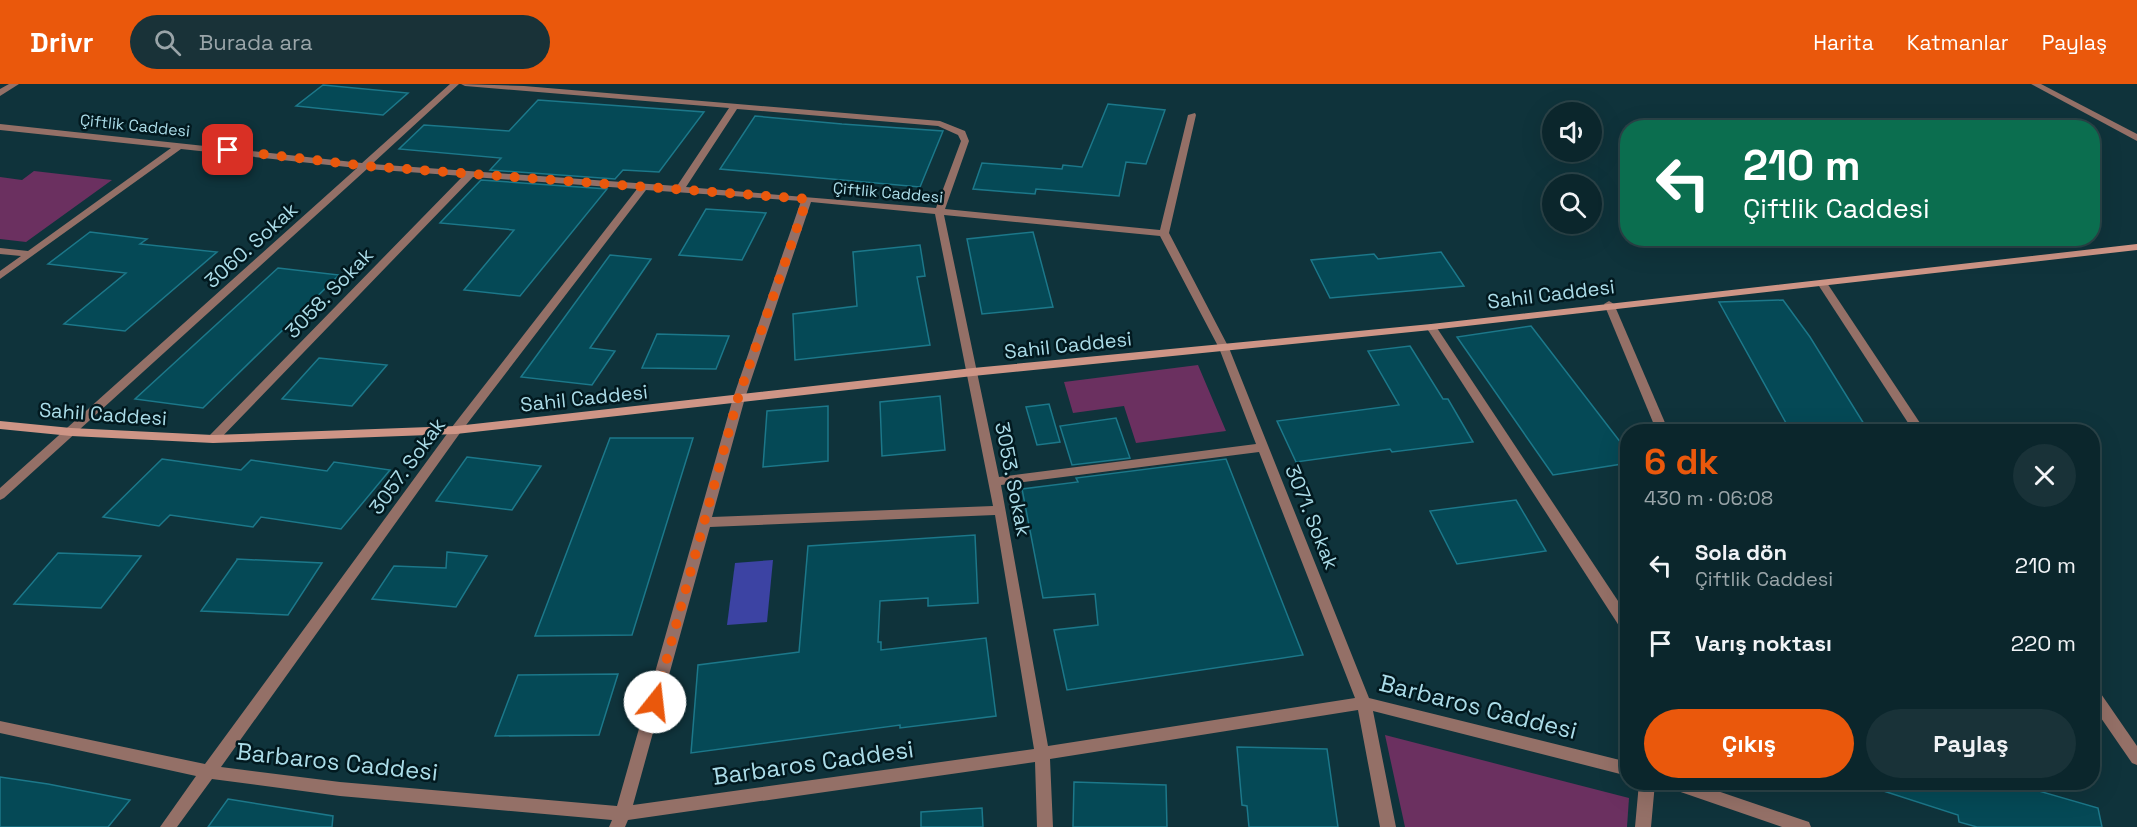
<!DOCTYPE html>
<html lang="tr">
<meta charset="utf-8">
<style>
body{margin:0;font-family:"Space Grotesk",sans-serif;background:#193238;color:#f1f3f6;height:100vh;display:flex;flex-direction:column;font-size:22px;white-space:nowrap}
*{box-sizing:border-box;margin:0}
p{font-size:20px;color:#9aa5a9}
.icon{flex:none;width:33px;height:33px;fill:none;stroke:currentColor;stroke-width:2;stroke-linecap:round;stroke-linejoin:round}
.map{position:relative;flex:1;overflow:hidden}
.details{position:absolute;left:1620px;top:340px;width:480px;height:366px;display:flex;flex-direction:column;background:#0b262c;border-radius:24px;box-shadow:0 6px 24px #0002,0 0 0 2px #2b4348}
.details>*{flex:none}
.guide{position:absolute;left:1620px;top:36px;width:480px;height:126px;border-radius:24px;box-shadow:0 6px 24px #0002,0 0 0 2px #2b4348;background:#0b6e4f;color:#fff;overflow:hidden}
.controls{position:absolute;left:1542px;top:18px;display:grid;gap:12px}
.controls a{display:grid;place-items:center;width:60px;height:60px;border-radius:50%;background:#0b262c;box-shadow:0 6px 24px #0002,0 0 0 2px #2b4348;font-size:30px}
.pin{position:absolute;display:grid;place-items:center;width:51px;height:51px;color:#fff;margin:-26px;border-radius:12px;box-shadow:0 3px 9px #0006}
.me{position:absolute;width:66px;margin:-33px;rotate:16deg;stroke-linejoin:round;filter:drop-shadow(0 0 4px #0008)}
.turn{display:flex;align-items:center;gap:21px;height:126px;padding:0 24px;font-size:27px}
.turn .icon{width:78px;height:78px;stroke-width:2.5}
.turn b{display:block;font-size:42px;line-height:51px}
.round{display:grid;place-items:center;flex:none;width:63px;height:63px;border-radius:32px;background:#193238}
.head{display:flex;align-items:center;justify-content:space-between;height:102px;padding:0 24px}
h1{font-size:36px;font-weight:800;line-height:45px;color:#ea580c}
.action{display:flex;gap:12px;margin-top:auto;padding:12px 24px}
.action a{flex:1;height:69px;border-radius:36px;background:#ea580c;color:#fff;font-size:24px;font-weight:800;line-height:69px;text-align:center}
.action a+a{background:#193238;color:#f1f3f6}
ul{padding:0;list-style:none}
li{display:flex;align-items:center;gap:18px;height:78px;padding:0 24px}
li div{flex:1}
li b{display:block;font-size:22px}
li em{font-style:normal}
header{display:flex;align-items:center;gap:36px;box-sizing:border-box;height:84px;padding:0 30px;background:#ea580c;color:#fff}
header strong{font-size:28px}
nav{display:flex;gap:33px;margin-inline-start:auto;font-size:21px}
.search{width:420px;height:54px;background:#193238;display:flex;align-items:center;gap:15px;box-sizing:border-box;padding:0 21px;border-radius:33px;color:#9aa5a9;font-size:22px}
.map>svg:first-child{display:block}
</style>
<header>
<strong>Drivr</strong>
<div class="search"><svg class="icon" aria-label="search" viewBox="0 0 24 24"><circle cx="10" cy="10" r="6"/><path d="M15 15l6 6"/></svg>Burada ara</div>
<nav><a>Harita</a><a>Katmanlar</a><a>Paylaş</a></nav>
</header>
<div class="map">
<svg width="2137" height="743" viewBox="0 0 2137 743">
<rect width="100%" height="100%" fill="#0f333b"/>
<!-- green -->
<g fill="#6b3060">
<polygon points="34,87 112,96 26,158 0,155 0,93 22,96"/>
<polygon points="1198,281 1226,347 1136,359 1124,322 1073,329 1064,298"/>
<polygon points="1385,651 1629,714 1627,743 1405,743"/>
</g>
<!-- water -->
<polygon fill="#3c43a3" points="773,476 767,538 727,541 735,479"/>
<!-- building -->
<g fill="#054956" stroke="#1c788a" stroke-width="1.5">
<polygon points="323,1 408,9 383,31 296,22"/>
<polygon points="538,16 622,22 704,28 659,88 623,86 615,95 490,86 501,74 399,65 424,41 509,47"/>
<polygon points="1108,20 1165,26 1146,80 1126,78 1119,112 1036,105 1035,110 973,105 982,79 1062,85 1063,81 1082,83"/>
<polygon points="755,32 842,40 943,47 920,103 720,85"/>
<polygon points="481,96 607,105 520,212 464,206 514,146 440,139"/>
<polygon points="706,125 766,129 742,176 679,171"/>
<polygon points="90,148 147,155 140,160 217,168 125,247 64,240 126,189 48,180"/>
<polygon points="1033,148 1053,223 982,230 967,155"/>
<polygon points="920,161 925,192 917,193 930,261 795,276 793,230 857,222 853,168"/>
<polygon points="1441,168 1464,202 1330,214 1311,176 1374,170 1378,175"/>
<polygon points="610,171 651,175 590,264 615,267 592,301 521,293"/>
<polygon points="278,184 339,191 203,324 135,315"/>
<polygon points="1783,216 1810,253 1869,348 1791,348 1719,218"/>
<polygon points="1531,242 1628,368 1628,379 1553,391 1457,253"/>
<polygon points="657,250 729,252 716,285 642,284"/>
<polygon points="1410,262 1443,315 1448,315 1473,358 1392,368 1390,365 1296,378 1277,337 1399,321 1368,267"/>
<polygon points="319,274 387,281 352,322 282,315"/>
<polygon points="940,312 945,366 882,372 880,318"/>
<polygon points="1049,320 1060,358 1037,361 1026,323"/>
<polygon points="828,322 828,377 763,383 767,327"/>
<polygon points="1116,334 1130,374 1072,381 1060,342"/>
<polygon points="610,354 693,354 632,551 535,552"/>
<polygon points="467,373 541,382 512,426 436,417"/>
<polygon points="162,375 241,386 251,376 327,387 334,378 390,386 341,445 261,433 253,443 170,431 159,442 103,433"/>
<polygon points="1226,375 1303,571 1067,606 1054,546 1098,541 1095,510 1043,514 1022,405 1078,398 1076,394"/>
<polygon points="1516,416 1546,467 1457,480 1430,427"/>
<polygon points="975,451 978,519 928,522 928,514 880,517 878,558 881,558 881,566 986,554 996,632 900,644 900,641 691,669 698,581 799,568 808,462"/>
<polygon points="447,468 487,472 456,523 372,515 394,482 446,484"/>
<polygon points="58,469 141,472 101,524 14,520"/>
<polygon points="237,476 237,475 322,479 288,531 201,527"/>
<polygon points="618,590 599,651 495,652 518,591"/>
<polygon points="1237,663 1327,665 1338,743 1249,743 1247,722 1242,721"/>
<polygon points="0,693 48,700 130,716 108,743 0,743"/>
<polygon points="1074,698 1166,701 1167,743 1073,743"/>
<polygon points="1872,699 2011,699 2098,724 2102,743 1977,743 1959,738 1958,731 1871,703"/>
<polygon points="228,715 333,732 332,743 208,743"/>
<polygon points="982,724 983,743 921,743 921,728"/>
</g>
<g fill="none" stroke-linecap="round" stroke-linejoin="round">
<!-- lane -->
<polygon fill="#947067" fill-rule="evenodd" points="2031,0 2041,0 2137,50 2137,57"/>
<!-- street -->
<g fill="#947067" fill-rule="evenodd">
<polygon points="9,0 19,0 0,12 0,5"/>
<path d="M450,0H459L372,80L677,102L729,24L465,2L461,0L524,2L940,37L965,47L969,57L945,125L1160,146L1188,31L1195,29L1196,31L1169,149L1229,264L1369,614L1628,678V692L1373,627L1396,743H1380L1358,626L1050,675L1053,743H1037L1035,678L628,736L625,743H609L612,736L340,712L212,695L177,743H160L196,692L0,649V637L205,680L452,343L637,105L473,93L217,358H209L207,355L209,352L463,92L367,85L4,414L0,416V404L357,84L181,65L0,195V187L21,172L0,170V164L28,167L171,64L0,46V40L362,79ZM737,25L938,42L958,51L961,57L936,124L686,103ZM646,106L801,117L733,314L617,722L340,698L221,683L460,349ZM811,118L935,130L993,422L712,433L745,314ZM944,131L1160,152L1219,264L1256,360L999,393ZM1259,368L1355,614L1048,662L1001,401ZM995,431L1034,665L633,721L710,443Z"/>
<polygon points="1822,196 1827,199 1926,348 1914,348 1817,199"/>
<polygon points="1609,217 1614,220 1669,348 1657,348 1604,220"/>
<polygon points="1431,240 1435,241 1628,532 1628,549 1623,548 1426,243"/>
<polygon points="2092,602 2097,604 2137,662 2137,681 2132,679 2092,621"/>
<polygon points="1639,699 1655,699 1651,743 1635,743"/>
<polygon points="1666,699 1694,699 1803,736 1809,738 1811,743 1782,743 1669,704"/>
</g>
<!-- secondary -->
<polygon fill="#ce9586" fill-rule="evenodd" points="2137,160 2137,166 1431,246 973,292 456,350 213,359 71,352 0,345 0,337 71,344 213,351 456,342 973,284 1431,240"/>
</g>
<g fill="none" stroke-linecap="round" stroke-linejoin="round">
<!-- route -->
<polyline stroke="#ea580c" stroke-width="10" stroke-dasharray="0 18" points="228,66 366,82 807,115 738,314 655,618"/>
</g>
<g text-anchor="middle" stroke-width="5" stroke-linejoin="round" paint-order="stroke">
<!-- far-street labels -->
<g font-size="16" fill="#abdce8" stroke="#02191f">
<text transform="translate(135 41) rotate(6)" y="6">Çiftlik Caddesi</text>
<text transform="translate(888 108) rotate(5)" y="6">Çiftlik Caddesi</text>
</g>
<!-- street labels -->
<g font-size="20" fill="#abdce8" stroke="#02191f">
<text transform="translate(251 161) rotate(-42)" y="7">3060. Sokak</text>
<text transform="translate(329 209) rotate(-46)" y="7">3058. Sokak</text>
<text transform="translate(1551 210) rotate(-7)" y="7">Sahil Caddesi</text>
<text transform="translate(1068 261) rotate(-6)" y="7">Sahil Caddesi</text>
<text transform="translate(584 314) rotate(-6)" y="7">Sahil Caddesi</text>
<text transform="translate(103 330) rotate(4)" y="7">Sahil Caddesi</text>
<text transform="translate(407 382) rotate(-54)" y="7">3057. Sokak</text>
<text transform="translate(1013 395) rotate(79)" y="7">3053. Sokak</text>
<text transform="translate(1312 433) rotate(68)" y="7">3071. Sokak</text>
</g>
<!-- near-street labels -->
<g font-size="24" fill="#abdce8" stroke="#02191f">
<text transform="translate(1478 623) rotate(14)" y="8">Barbaros Caddesi</text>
<text transform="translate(337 678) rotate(6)" y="8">Barbaros Caddesi</text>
<text transform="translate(813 679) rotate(-8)" y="8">Barbaros Caddesi</text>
</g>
</g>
</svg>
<div class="controls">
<a><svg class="icon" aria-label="sound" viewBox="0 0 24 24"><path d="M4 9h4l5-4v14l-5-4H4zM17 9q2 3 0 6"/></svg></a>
<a><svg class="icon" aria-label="search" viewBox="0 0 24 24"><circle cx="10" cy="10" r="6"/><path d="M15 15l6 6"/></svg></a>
</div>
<div class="pin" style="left:228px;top:66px;background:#d93025"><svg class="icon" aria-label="arrive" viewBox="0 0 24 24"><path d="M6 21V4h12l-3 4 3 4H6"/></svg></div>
<svg class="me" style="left:655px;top:618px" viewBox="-20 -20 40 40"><circle r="19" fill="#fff"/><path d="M0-13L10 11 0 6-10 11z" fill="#ea580c"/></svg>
<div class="guide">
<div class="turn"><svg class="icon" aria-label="left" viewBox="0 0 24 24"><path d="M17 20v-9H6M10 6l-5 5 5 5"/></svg><div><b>210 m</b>Çiftlik Caddesi</div></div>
</div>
<section class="details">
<div class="head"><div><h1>6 dk</h1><p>430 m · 06:08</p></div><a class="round"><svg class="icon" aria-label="close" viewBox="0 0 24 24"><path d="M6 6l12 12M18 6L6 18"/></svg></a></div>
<ul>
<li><svg class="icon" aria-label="left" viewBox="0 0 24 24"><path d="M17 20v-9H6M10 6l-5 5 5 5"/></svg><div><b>Sola dön</b><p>Çiftlik Caddesi</p></div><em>210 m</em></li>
<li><svg class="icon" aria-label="arrive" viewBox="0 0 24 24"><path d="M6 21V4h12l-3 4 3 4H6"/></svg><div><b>Varış noktası</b></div><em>220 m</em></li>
</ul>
<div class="action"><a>Çıkış</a><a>Paylaş</a></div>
</section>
</div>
